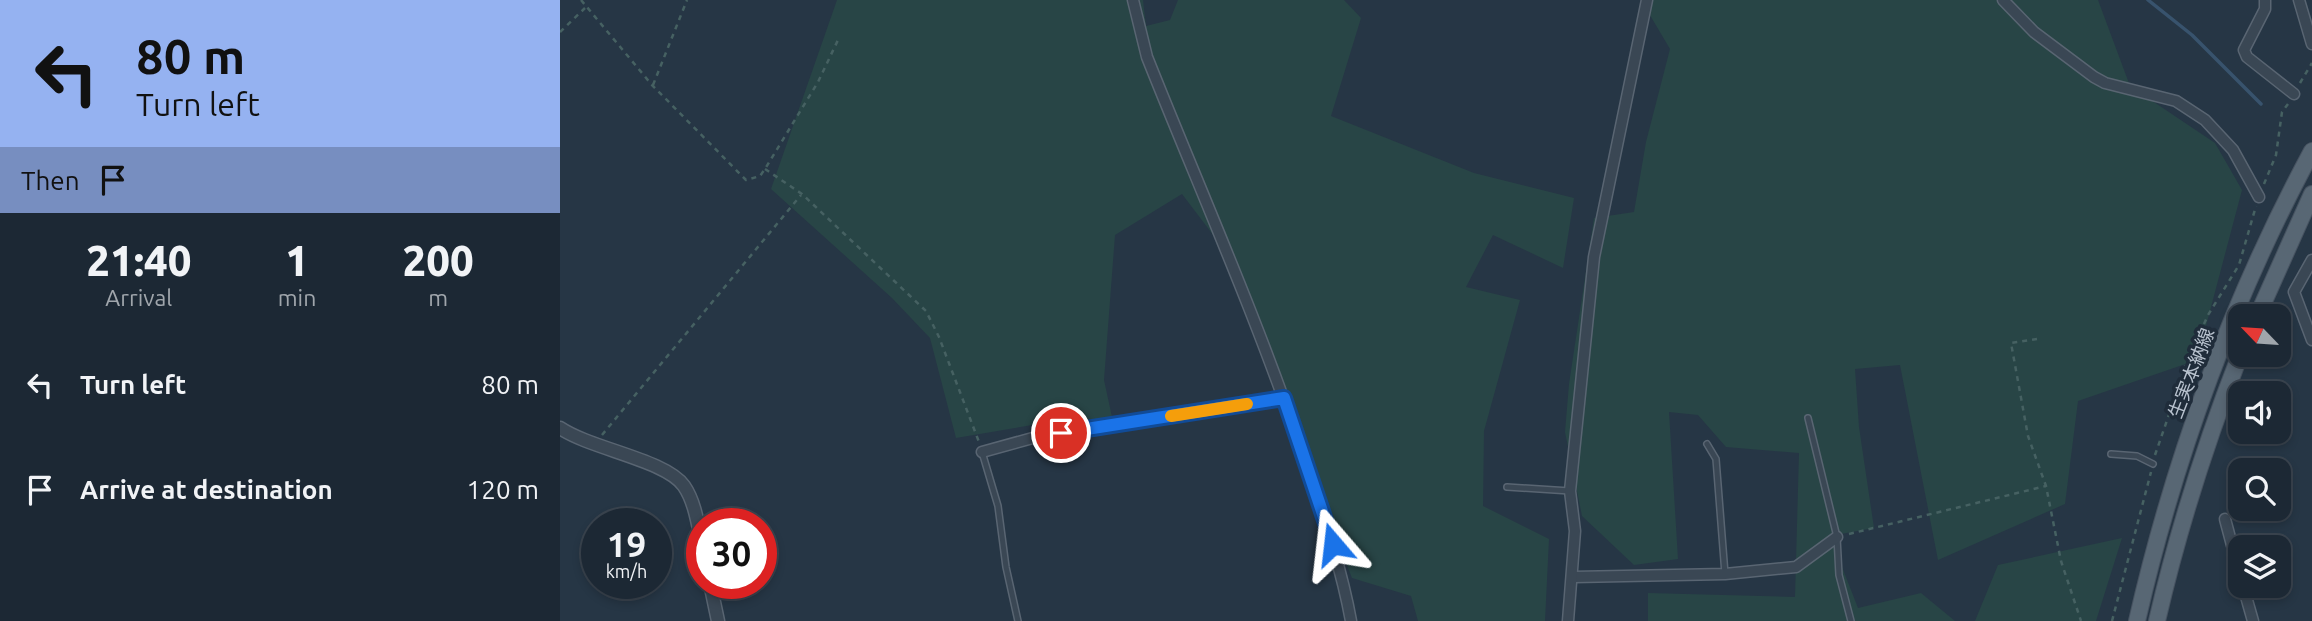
<!DOCTYPE html>
<meta charset="utf-8">
<style>
body{margin:0;font-family:Ubuntu,"Noto Sans JP",sans-serif;background:#293440;color:#f1f3f6;height:100vh;display:flex;flex-direction:column;font-size:26px;white-space:nowrap}
*{box-sizing:border-box;margin:0}
p{font-size:23px;color:#a0a6ac}
.icon{flex:none;width:38px;height:38px;fill:none;stroke:currentColor;stroke-width:2;stroke-linecap:round;stroke-linejoin:round}
.map{position:relative;flex:1;overflow:hidden}
.panel{display:flex;flex-direction:column;background:#1c2834;width:560px}
.panel>*{flex:none}
.banner{background:#95b2f1;color:#111;overflow:hidden}
.needle{width:46px;rotate:295deg}
.buttons{position:absolute;left:1668px;top:304px;display:grid;gap:14px}
.buttons a{display:grid;place-items:center;width:63px;height:63px;border-radius:14px;background:#1c2834;box-shadow:0 4px 10px #0003,0 0 0 2px #3a444f;font-size:35px}
.speed{position:absolute;left:21px;top:508px;display:flex;gap:14px;font-size:35px;font-weight:700;text-align:center}
.speed>*{display:grid;place-content:center;width:91px;height:91px;border-radius:50%;background:#1c2834;box-shadow:0 4px 10px #0003,0 0 0 2px #3a444f;line-height:1}
.speed small{font-size:18px;font-weight:400}
.speed .limit{border:10px solid #d22;background:#fff;color:#111}
.pin{position:absolute;display:grid;place-items:center;width:60px;height:60px;color:#fff;margin:-30px;border:4px solid #fff;border-radius:50%;box-shadow:0 2px 7px #0007}
.me{position:absolute;width:77px;margin:-38px;rotate:343deg;stroke-linejoin:round;filter:drop-shadow(0 0 5px #0008)}
.turn{display:flex;align-items:center;gap:24px;height:147px;padding:0 21px;font-size:32px}
.turn .icon{width:91px;height:91px;stroke-width:2.5}
.turn b{display:block;font-size:49px;line-height:60px}
.then{display:flex;align-items:center;height:66px;padding:0 21px;background:#0003;gap:14px;font-size:26px}
.eta{display:flex;justify-content:space-evenly;align-items:center;height:119px;text-align:center}
.eta b{font-size:42px;font-weight:800;line-height:49px}
ul{padding:0;list-style:none}
li{display:flex;align-items:center;gap:21px;height:105px;padding:0 21px}
li div{flex:1}
li b{display:block;font-size:26px}
li em{font-style:normal}
main{display:flex;flex:1;min-height:0}
.map>svg:first-child{display:block}
</style>
<main>
<section class="panel">
<div class="banner">
<div class="turn"><svg class="icon" aria-label="left" viewBox="0 0 24 24"><path d="M17 20v-9H6M10 6l-5 5 5 5"/></svg><div><b>80 m</b>Turn left</div></div>
<div class="then">Then<svg class="icon" aria-label="arrive" viewBox="0 0 24 24"><path d="M6 21V4h12l-3 4 3 4H6"/></svg></div>
</div>
<div class="eta">
<div><b>21:40</b><p>Arrival</p></div>
<div><b>1</b><p>min</p></div>
<div><b>200</b><p>m</p></div>
</div>
<ul>
<li><svg class="icon" aria-label="left" viewBox="0 0 24 24"><path d="M17 20v-9H6M10 6l-5 5 5 5"/></svg><div><b>Turn left</b></div><em>80 m</em></li>
<li><svg class="icon" aria-label="arrive" viewBox="0 0 24 24"><path d="M6 21V4h12l-3 4 3 4H6"/></svg><div><b>Arrive at destination</b></div><em>120 m</em></li>
</ul>
</section>
<div class="map">
<svg width="1752" height="621" viewBox="0 0 1752 621">
<rect width="100%" height="100%" fill="#263645"/>
<!-- green -->
<g fill="#284546">
<polygon points="277,0 583,0 586,26 610,20 618,0 784,0 801,18 771,116 914,173 1014,198 1003,268 933,235 906,287 960,300 924,431 923,506 989,539 985,621 858,621 851,596 792,578 736,438 679,269 622,194 555,235 544,380 555,431 496,421 396,438 370,338 332,298 211,189"/>
<polygon points="1081,0 1538,0 1570,86 1655,143 1682,190 1637,360 1518,401 1505,504 1378,560 1340,365 1295,369 1299,427 1314,528 1270,536 1298,608 1361,593 1395,621 1088,621 1088,593 1235,597 1239,453 1166,447 1138,415 1109,412 1118,559 1074,565 1022,516 1005,432 1009,384 1034,218 1074,212 1086,142 1110,49"/>
<polygon points="1562,538 1536,621 1415,621 1438,565"/>
</g>
<g fill="none" stroke-linecap="round" stroke-linejoin="round">
<!-- stream -->
<polyline stroke="#38536d" stroke-width="3.5" points="1588,0 1632,35 1701,104"/>
<!-- service casing -->
<g stroke="#596572" stroke-width="8">
<g id="service">
<polyline points="1248,418 1277,537 1279,575 1291,621"/>
<polyline points="1147,444 1156,459 1165,574"/>
<polyline points="422,452 438,506 446,567 458,621"/>
<polyline points="1551,454 1577,456 1593,464"/>
<polyline points="947,487 1010,491"/>
</g>
</g>
<!-- minor casing -->
<g stroke="#596572" stroke-width="13">
<g id="minor">
<path d="M573,0L587,57C640,190 699,322 744,458C762,512 781,565 791,621"/>
<polyline points="1443,0 1474,32 1534,77 1545,83 1616,101 1645,120 1673,150 1699,197"/>
<polyline points="1705,0 1705,9 1684,50 1687,57 1734,94"/>
<polyline points="1739,0 1752,44"/>
<polyline points="1752,260 1734,292 1752,340"/>
<polyline points="422,452 480,436 724,398"/>
<polyline points="1665,519 1680,575"/>
<polyline points="1014,577 1165,574 1236,567 1277,537"/>
<polyline points="1683,586 1693,621"/>
<polyline points="1008,621 1015,531 1010,491 1034,257 1087,0"/>
</g>
</g>
<!-- tertiary casing -->
<g stroke="#596572" stroke-width="15">
<g id="tertiary">
<path d="M0,428C31,449 106,460 124,486C135,502 138,525 142,544"/>
<polyline points="150,583 158,621"/>
</g>
</g>
<!-- primary casing -->
<g stroke="#475361" stroke-width="18">
<g id="primary">
<polyline points="1697,317 1752,194"/>
<path d="M1577,621C1614,459 1673,298 1752,151"/>
<path d="M1597,621C1618,530 1646,442 1680,355"/>
</g>
</g>
<!-- path -->
<g stroke="#466162" stroke-width="2.5" stroke-dasharray="5 5" stroke-linecap="butt">
<polyline points="21,0 92,85 186,180 200,176 205,169 258,82 278,40"/>
<polyline points="0,32 25,8"/>
<polyline points="1740,83 1752,63"/>
<polyline points="93,85 127,0"/>
<polyline points="205,169 242,194 366,311 379,337 419,442"/>
<polyline points="1704,184 1716,155 1722,112 1728,104"/>
<polyline points="1477,339 1451,343 1468,436 1486,486 1501,561 1521,621"/>
<polyline points="42,435 241,195"/>
<polyline points="1595,455 1629,357 1648,315 1679,265 1696,206"/>
<polyline points="1289,534 1486,486"/>
<polyline points="1552,621 1591,472"/>
</g>
<!-- service -->
<use href="#service" stroke="#3a4754" stroke-width="5"/>
<!-- minor -->
<use href="#minor" stroke="#3a4754" stroke-width="10"/>
<!-- tertiary -->
<use href="#tertiary" stroke="#3a4754" stroke-width="12"/>
<!-- primary -->
<use href="#primary" stroke="#586774" stroke-width="16"/>
</g>
<g fill="none" stroke-linecap="round" stroke-linejoin="round">
<!-- route casing -->
<g stroke="#114b97" stroke-width="18">
<polyline id="route" points="501,433 724,398 773,544"/>
</g>
<!-- route -->
<use href="#route" stroke="#1a73e8" stroke-width="12"/>
<!-- slow -->
<polyline stroke="#f59e0b" stroke-width="12" points="611,416 687,404"/>
</g>
<g text-anchor="middle" stroke-width="7" stroke-linejoin="round" paint-order="stroke">
<!-- street labels -->
<g font-size="19" fill="#b8c2ce" stroke="#1f2c3a">
<text transform="translate(1631 373) rotate(-69)" y="7">生実本納線</text>
</g>
</g>
</svg>
<div class="buttons">
<a><svg class="needle" viewBox="-14 -14 28 28"><path d="M0-13l5 13h-10z" fill="#e53935"/><path d="M0 13l5-13h-10z" fill="#a0a6ac"/></svg></a>
<a><svg class="icon" aria-label="sound" viewBox="0 0 24 24"><path d="M4 9h4l5-4v14l-5-4H4zM17 9q2 3 0 6"/></svg></a>
<a><svg class="icon" aria-label="search" viewBox="0 0 24 24"><circle cx="10" cy="10" r="6"/><path d="M15 15l6 6"/></svg></a>
<a><svg class="icon" aria-label="layers" viewBox="0 0 24 24"><path d="M12 4l9 5-9 5-9-5zM3 14l9 5 9-5"/></svg></a>
</div>
<div class="speed"><div>19<small>km/h</small></div><div class="limit">30</div></div>
<div class="pin" style="left:501px;top:433px;background:#d93025"><svg class="icon" aria-label="arrive" viewBox="0 0 24 24"><path d="M6 21V4h12l-3 4 3 4H6"/></svg></div>
<svg class="me" style="left:773px;top:544px" viewBox="-20 -20 40 40"><path d="M0-17L14 15 0 8-14 15z" fill="#1a73e8" stroke="#fff" stroke-width="4"/></svg>
</div>
</main>
